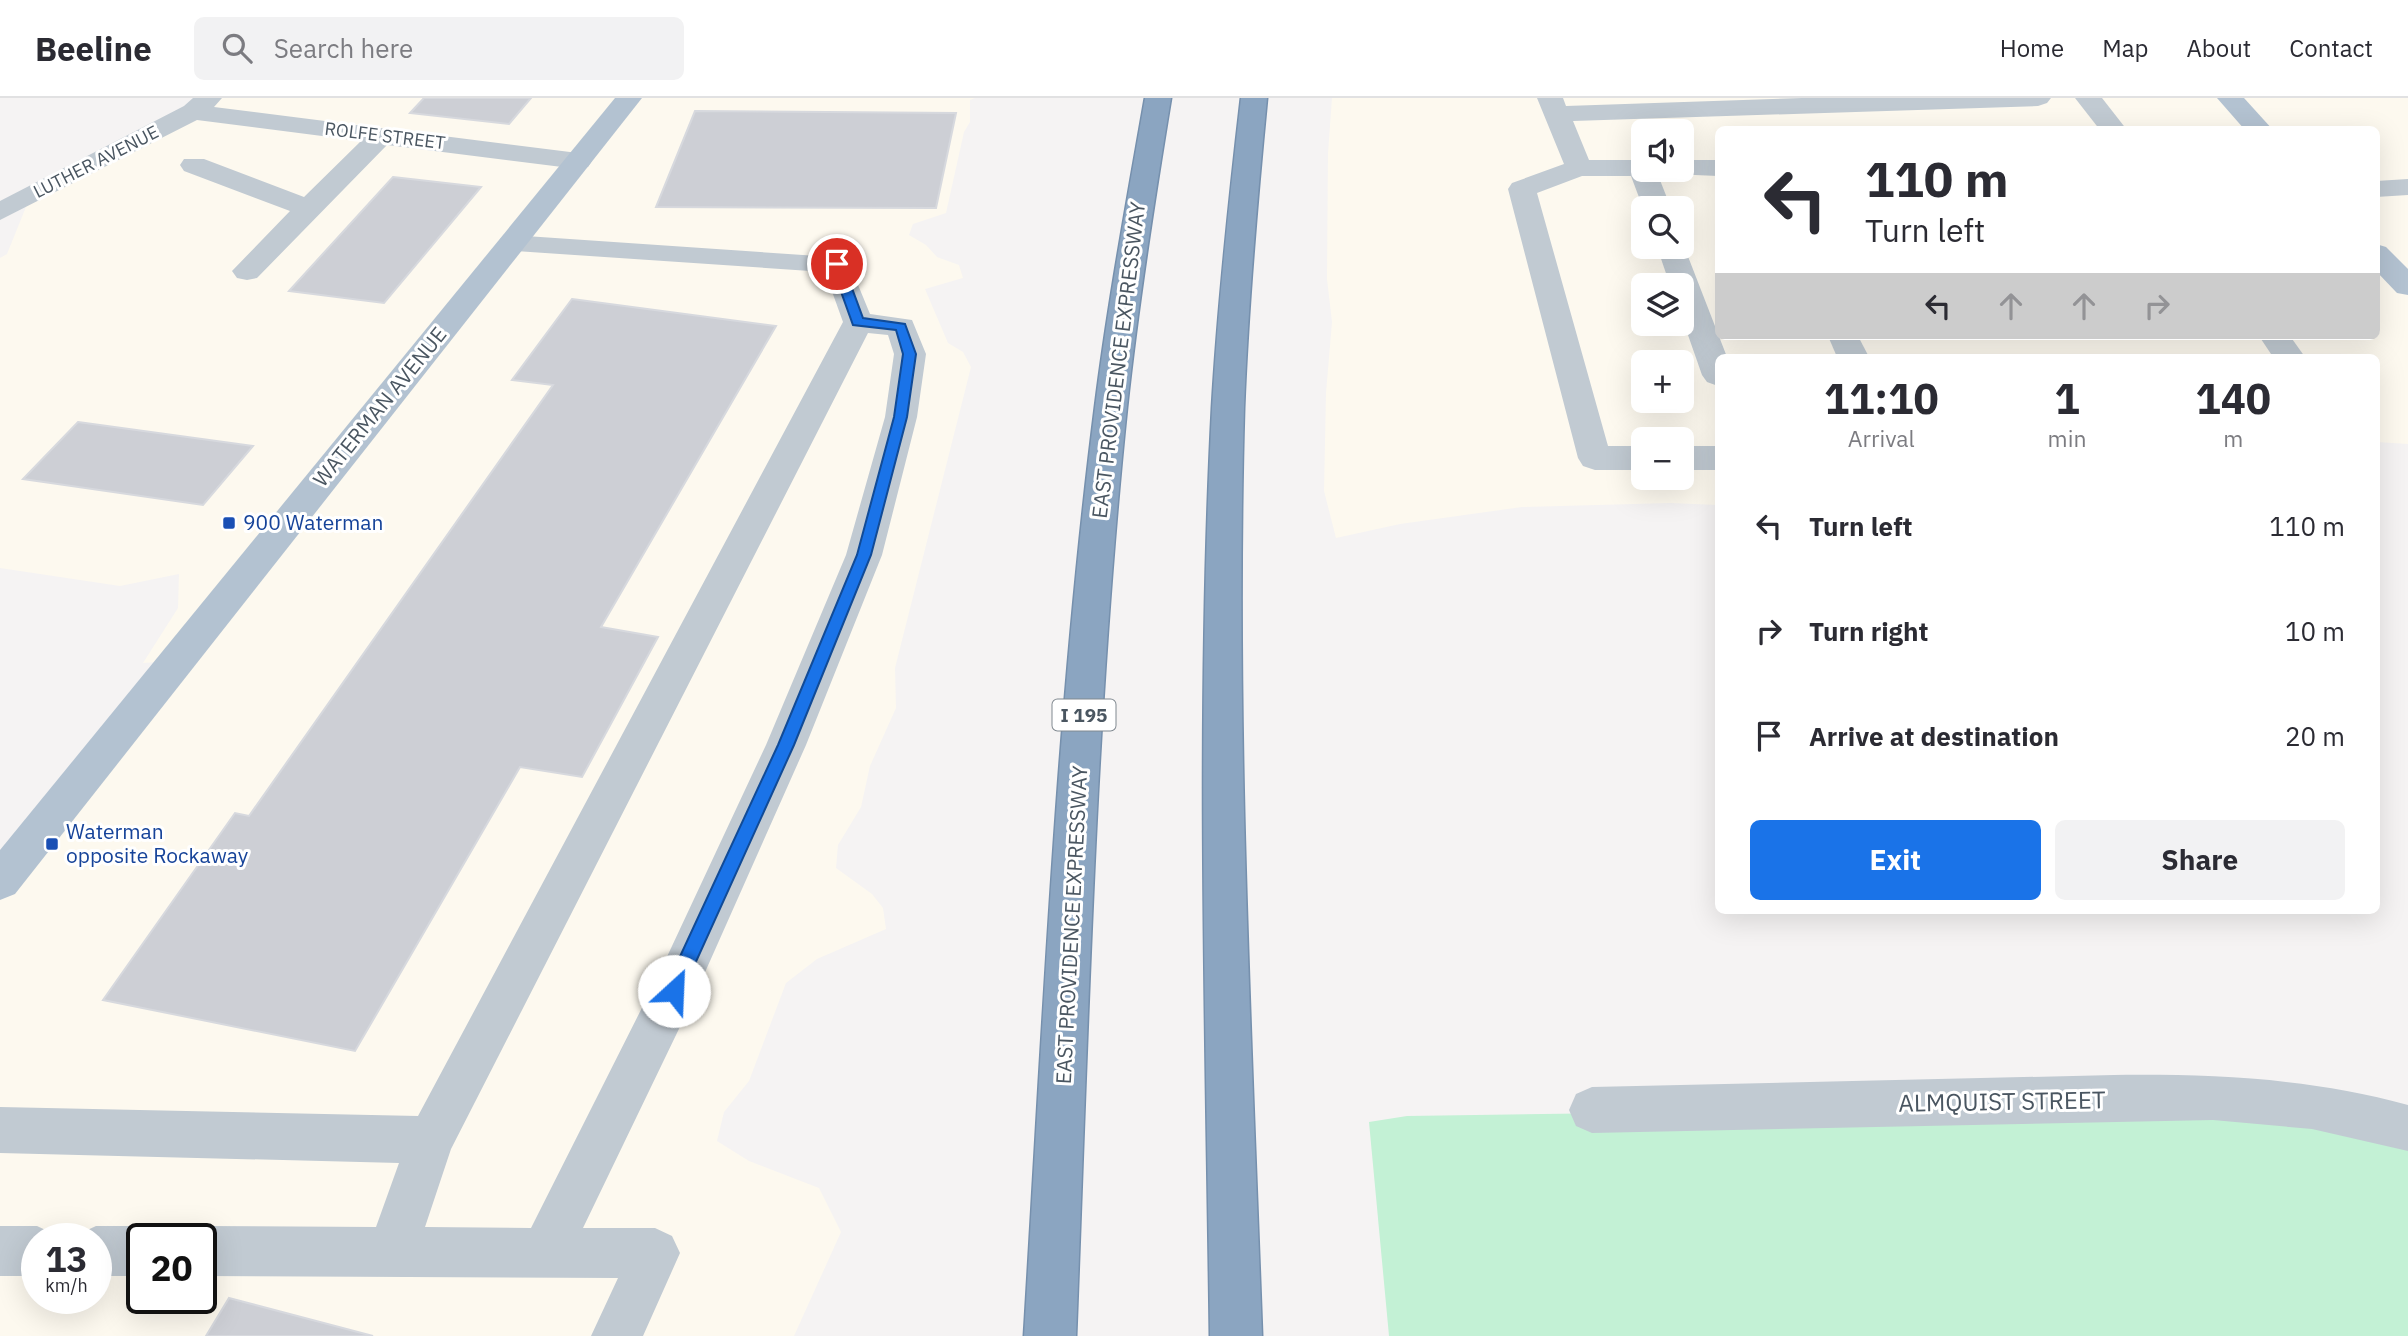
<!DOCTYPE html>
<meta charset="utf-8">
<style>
body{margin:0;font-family:"IBM Plex Sans",sans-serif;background:#f2f2f3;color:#2b2b33;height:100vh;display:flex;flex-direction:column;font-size:26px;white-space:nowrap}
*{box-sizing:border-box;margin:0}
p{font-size:23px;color:#7c7c81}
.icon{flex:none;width:38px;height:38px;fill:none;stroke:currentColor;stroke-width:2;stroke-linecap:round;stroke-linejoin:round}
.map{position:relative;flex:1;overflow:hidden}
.drawer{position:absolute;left:1715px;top:256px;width:665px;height:560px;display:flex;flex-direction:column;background:#fff;border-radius:10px;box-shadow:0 7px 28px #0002}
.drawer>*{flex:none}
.banner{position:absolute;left:1715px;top:28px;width:665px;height:214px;border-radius:10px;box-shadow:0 7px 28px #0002;background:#fff;color:#2b2b33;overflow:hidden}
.tools{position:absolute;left:1631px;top:21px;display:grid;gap:14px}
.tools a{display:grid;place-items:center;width:63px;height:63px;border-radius:10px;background:#fff;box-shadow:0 7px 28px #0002;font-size:35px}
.speed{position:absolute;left:21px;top:1125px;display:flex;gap:14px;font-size:35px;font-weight:700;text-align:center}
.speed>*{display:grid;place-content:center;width:91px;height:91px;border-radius:50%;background:#fff;box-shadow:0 7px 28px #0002;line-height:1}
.speed small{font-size:18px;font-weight:400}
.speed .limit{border:4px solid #111;border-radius:10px;background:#fff;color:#111}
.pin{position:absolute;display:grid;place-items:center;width:60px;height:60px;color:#fff;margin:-30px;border:4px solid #fff;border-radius:50%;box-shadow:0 2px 7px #0007}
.me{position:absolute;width:77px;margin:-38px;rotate:25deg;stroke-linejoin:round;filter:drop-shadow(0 0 5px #0008)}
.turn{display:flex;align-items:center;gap:24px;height:147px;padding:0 35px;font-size:32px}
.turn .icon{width:91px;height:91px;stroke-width:2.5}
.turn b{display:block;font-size:49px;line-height:60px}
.lanes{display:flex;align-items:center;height:66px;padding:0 35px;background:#0003;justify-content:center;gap:35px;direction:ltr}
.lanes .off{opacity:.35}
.eta{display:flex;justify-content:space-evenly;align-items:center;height:119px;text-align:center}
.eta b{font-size:42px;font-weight:700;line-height:49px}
.cta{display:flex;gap:14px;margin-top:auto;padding:14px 35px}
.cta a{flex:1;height:80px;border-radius:10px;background:#1a73e8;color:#fff;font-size:28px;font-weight:700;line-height:80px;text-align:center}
.cta a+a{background:#f2f2f3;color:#2b2b33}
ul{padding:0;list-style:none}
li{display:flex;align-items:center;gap:21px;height:105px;padding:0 35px}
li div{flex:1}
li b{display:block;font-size:26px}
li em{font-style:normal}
header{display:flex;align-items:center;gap:42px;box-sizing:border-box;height:98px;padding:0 35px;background:#fff;border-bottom:2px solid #e1e1e2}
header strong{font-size:33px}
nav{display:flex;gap:38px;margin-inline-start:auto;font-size:24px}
.search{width:490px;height:63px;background:#f2f2f3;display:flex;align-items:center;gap:18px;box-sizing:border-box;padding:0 24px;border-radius:10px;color:#7c7c81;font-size:26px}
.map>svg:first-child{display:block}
</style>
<header>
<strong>Beeline</strong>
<div class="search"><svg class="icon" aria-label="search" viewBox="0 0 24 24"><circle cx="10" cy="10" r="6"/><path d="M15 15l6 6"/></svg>Search here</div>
<nav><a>Home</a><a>Map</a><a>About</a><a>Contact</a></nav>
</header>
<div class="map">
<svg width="2408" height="1238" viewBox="0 0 2408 1238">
<rect width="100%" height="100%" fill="#f5f3f3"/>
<!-- commercial -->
<g fill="#fdf9ef" fill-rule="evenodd">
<path d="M204,0H975L970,2V24L964,34L946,115L913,126L909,137L926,147L937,159L959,167L963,180L925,191L948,245L963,254L971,269L895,570L896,610L870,668L861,709L838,747L836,770L872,796L883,810L886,831L817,861L786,885L749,983L724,1014L717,1043L749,1063L819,1090L841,1134L794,1238H0V784L187,562L143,565L178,510L179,476L120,488L0,470V160L7,156L30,99ZM37,1141H96V1200H37ZM142,1141H201V1200H142Z"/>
<path d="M1332,0H2408V346L2377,344L2376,259H1718V407L1670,405L1522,409L1400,426L1336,440L1324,393L1326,295L1332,224L1327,181L1328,55ZM1718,32H2376V238H1718ZM1643,33H1682V72H1643ZM1643,110H1682V149H1643ZM1643,187H1682V226H1643ZM1643,264H1682V303H1643ZM1643,341H1682V380H1643Z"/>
</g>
<!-- green -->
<polygon fill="#c3f1d5" points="2261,1006 2408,1036 2408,1238 1389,1238 1369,1024 1407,1018"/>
<!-- building -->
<g fill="#cdcfd5" stroke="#d7d9de" stroke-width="2">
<polygon points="424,0 531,0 509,26 410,15"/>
<polygon points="695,13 956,15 936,110 656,109"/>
<polygon points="393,79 481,89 384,205 289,193"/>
<polygon points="572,201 776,228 601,529 658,539 582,679 520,669 355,953 103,902 235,715 249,718 553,287 512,282"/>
<polygon points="78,324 253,348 203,407 23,381"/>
<polygon points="229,1200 373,1238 206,1238"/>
</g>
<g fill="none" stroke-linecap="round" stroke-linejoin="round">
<!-- highway casing -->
<g stroke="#7690ad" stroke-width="3">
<g id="highway">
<path d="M1145,0H1171C1154,103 1138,206 1127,309C1095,618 1088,928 1076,1238H1024C1043,928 1056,617 1095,309C1108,205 1127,103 1145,0Z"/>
<path d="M1241,0H1267C1257,103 1248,207 1244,310C1235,620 1251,929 1262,1238H1210C1206,929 1196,619 1212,310C1218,206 1229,103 1241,0Z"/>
</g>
</g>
<!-- minor -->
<g fill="#c1cad2" fill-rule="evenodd">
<polygon points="193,0 222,0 214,9 578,55 588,57 592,63 588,69 578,71 387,47 257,180 247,182 237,180 232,173 290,113 184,73 180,67 184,61 204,61 304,99 361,43 197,22 0,122 0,103 184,8"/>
<polygon points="1537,0 1563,0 1566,8 1802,0 2051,0 2047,5 2038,8 1573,23 1589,62 1643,62 1643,72 1656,72 1671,110 1643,110 1631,78 1582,78 1537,95 1608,348 1643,348 1643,372 1595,372 1583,368 1578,360 1508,91 1512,85 1564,66"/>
<polygon points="2075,0 2102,0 2127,32 2100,32"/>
<polygon points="1682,62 1718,62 1718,78 1672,76 1670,72 1682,72"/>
<polygon points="2408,81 2408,97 2376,99 2376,83"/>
<path d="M511,137L847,160L870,216L912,222L926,256L917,319L882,457L806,647L690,908L583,1130H655L672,1138L680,1155L643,1238H591L618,1180L201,1178V1141H181L184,1136L201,1128L376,1129L399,1065L0,1055V1009L418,1018L843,224L825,174L501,152L497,146L501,140ZM868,235L888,237L894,256L885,319L846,457L766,647L658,878L531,1130L425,1129L451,1051Z"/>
<polygon points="1682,143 1727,259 1718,259 1718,288 1707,284 1702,277 1682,220 1682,187 1670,187 1657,149 1682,149"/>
<polygon points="1828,238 1858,238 1869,259 1837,259"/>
<polygon points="2259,238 2290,238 2305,259 2273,259"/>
<rect x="1682" y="348" width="36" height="24"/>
<path d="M2114,977C2214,976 2310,980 2408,1007V1053L2312,1031L2213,1022L1592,1035L1576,1028L1569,1012L1576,996L1592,989Z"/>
<polygon points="0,1128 37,1128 54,1136 57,1141 37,1141 37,1178 0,1178"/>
<polygon points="96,1128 142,1128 159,1136 162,1141 142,1141 142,1178 96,1178 96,1141 76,1141 79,1136"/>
</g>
<!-- major -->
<g fill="#b3c2d1" fill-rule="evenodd">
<polygon points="615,0 642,0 15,796 0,802 0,752"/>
<polygon points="2217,0 2244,0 2273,32 2245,32"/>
<polygon points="2376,146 2386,149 2408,171 2408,197 2397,195 2376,173"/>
</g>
<!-- highway -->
<use href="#highway" fill="#8ba5c1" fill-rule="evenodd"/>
</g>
<!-- route -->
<polygon fill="#1a73e8" stroke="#114b97" stroke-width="2" points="837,162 843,166 863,220 905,226 916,256 907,319 871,457 794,647 680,899 674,902 667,899 664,893 778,647 857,457 894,319 903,256 896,232 853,227 831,166"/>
<!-- markers -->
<g fill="#1a4fb4" stroke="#fff" stroke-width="2.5">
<rect x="222" y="418" width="14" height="14" rx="3.5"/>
<rect x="45" y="739" width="14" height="14" rx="3.5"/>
</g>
<g text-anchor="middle" stroke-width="6" stroke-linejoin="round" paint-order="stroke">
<!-- far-street labels -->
<g font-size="18" fill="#4a5661" stroke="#fff">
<text transform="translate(385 38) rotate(7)" y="6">ROLFE STREET</text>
<text transform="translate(96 64) rotate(-27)" y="6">LUTHER AVENUE</text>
</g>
<!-- shield labels -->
<rect fill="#fff" stroke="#808990" stroke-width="2" x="1052.5" y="601.5" width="63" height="31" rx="5"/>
<g font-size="19" font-weight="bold" fill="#4a5661">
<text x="1084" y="624">I 195</text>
</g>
<!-- street labels -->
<g font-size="21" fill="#4a5661" stroke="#fff">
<text transform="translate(1119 262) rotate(-83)" y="7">EAST PROVIDENCE EXPRESSWAY</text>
<text transform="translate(380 309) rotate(-51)" y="7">WATERMAN AVENUE</text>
<text transform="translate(1072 827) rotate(-87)" y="7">EAST PROVIDENCE EXPRESSWAY</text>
</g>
<!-- transit labels -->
<g font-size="21" fill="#164399" stroke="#fff" text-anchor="start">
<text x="243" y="432">900 Waterman</text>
<text x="66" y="741">Waterman<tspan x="66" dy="24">opposite Rockaway</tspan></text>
</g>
<!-- near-street labels -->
<g font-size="24" fill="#4a5661" stroke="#fff">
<text transform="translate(2002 1004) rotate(-1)" y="8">ALMQUIST STREET</text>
</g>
</g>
</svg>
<div class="tools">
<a><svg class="icon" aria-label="sound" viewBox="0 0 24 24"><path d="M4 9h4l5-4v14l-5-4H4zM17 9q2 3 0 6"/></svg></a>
<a><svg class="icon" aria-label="search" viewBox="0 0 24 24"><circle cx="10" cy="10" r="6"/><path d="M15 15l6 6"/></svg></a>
<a><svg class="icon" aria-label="layers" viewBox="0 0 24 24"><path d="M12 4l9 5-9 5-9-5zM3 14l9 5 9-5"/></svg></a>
<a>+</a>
<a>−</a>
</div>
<div class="speed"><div>13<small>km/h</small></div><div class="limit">20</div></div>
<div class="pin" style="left:837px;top:166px;background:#d93025"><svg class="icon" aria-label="arrive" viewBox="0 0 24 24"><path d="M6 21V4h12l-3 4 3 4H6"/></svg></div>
<svg class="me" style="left:674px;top:893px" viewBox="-20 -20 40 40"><circle r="19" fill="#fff"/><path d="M0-13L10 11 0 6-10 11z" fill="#1a73e8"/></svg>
<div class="banner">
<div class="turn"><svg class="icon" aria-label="left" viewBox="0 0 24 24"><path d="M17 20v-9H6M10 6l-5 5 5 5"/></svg><div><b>110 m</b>Turn left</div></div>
<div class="lanes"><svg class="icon" aria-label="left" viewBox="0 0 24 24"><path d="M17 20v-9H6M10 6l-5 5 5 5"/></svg><svg class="icon off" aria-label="ahead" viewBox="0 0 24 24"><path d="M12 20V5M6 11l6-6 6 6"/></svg><svg class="icon off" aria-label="ahead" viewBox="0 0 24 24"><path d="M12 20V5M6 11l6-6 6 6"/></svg><svg class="icon off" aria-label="right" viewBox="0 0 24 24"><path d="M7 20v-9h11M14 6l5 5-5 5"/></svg></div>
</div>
<section class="drawer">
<div class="eta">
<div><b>11:10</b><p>Arrival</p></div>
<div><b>1</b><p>min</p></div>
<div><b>140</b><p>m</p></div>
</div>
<ul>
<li><svg class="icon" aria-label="left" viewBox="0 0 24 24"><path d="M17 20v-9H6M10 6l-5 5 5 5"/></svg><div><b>Turn left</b></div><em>110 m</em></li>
<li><svg class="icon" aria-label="right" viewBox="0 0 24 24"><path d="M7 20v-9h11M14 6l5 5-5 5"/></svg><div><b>Turn right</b></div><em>10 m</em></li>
<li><svg class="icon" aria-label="arrive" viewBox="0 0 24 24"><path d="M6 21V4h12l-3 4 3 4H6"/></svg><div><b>Arrive at destination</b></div><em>20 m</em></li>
</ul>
<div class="cta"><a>Exit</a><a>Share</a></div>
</section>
</div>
